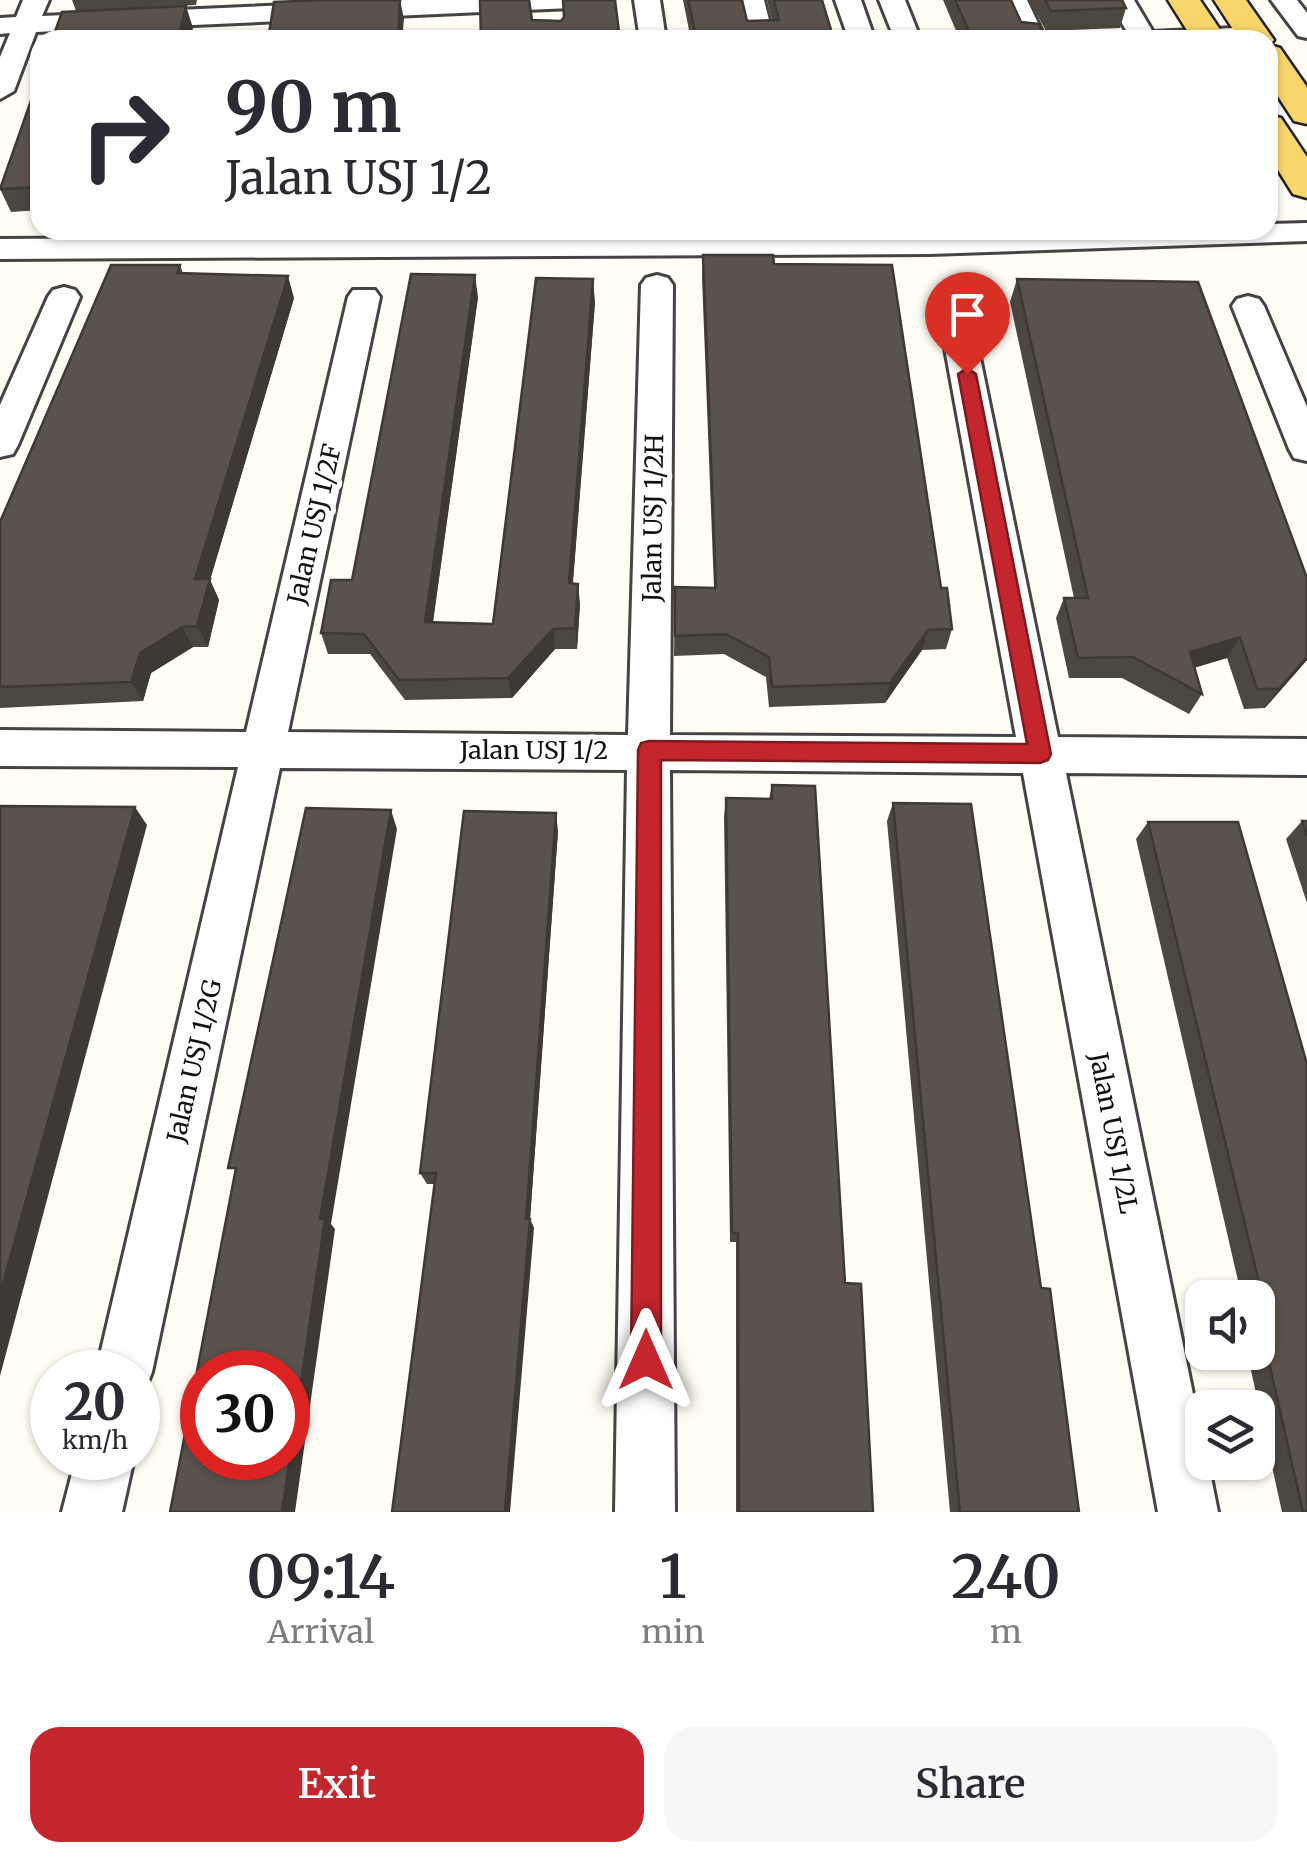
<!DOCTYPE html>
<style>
body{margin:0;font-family:Merriweather,serif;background:#f7f7f7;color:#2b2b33;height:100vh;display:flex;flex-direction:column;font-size:38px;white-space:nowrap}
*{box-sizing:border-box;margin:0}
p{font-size:32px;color:#7c7c81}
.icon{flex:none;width:55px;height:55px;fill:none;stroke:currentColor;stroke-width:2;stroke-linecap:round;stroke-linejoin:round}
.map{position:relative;height:1512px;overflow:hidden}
.sheet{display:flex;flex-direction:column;background:#fff;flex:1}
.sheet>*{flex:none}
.banner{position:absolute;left:30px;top:30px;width:1248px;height:210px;border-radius:30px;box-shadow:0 2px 8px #0004;background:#fff;color:#2b2b33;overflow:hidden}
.tools{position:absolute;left:1185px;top:1280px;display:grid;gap:20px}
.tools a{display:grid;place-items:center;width:90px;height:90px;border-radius:20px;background:#fff;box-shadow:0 2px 8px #0004;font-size:50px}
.speed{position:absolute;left:30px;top:1350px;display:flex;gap:20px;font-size:50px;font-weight:700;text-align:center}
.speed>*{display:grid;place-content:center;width:130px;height:130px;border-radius:50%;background:#fff;box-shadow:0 2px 8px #0004;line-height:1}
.speed small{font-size:25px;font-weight:400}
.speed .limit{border:15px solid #d22;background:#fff;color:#111}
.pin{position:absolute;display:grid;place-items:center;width:85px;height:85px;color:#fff;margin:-102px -42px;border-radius:50% 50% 50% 0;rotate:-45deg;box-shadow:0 0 10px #0007}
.pin .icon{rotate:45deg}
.me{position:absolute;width:110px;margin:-55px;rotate:0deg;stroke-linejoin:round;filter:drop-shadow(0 0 8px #0008)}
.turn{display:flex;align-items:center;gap:35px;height:210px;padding:0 30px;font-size:45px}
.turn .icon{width:130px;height:130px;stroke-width:2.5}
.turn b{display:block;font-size:70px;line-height:85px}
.eta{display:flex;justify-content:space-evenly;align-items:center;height:170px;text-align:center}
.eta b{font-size:60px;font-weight:600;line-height:70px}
.action{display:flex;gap:20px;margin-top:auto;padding:20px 30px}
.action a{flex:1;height:115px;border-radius:30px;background:#c4262e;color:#fff;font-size:40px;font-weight:600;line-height:115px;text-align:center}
.action a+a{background:#f7f7f7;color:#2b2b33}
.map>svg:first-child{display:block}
</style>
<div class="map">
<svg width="1307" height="1512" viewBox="0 0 1307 1512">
<rect width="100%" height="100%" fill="#fffdf5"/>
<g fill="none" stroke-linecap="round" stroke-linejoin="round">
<!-- minor casing -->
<g stroke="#444" stroke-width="6">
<g id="minor">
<polygon points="23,0 49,0 42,16 403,0 585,0 572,8 36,32 14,91 0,99 0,57 10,33 0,34 0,18 16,17"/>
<polygon points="634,0 660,0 666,40 640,40"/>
<polygon points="738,0 764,0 774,40 748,40"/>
<polygon points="835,0 861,0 875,40 849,40"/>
<polygon points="879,0 905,0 921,40 895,40"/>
<polygon points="1001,0 1027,0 1046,40 1020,40"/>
<polygon points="1108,0 1134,0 1153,32 1254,27 1267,35 1264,40 1132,40"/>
<polygon points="1271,0 1297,0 1307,13 1307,38 1298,36"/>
<polygon points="1307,223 1307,241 930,254 0,259 0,239 1268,230 1268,224"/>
<polygon points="657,275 668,278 673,285 670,735 1016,737 936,299 941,292 963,292 968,299 1058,737 1307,739 1307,775 1066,773 1202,1438 1202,1462 1208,1462 1218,1512 1158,1512 1023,773 670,770 675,1512 615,1512 627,770 280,768 152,1372 144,1392 138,1395 138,1372 96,1372 238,767 0,766 0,730 246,732 348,297 353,290 375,290 380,297 288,732 628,735 641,285 646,278"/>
<polygon points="64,287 75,290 80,297 18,445 13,454 0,457 0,405 48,297 53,290"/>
<polygon points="1248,296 1259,299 1264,306 1307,407 1307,461 1294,458 1289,449 1232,306 1237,299"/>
<polygon points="76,1458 134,1458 122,1512 62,1512"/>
</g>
</g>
<!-- major casing -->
<g stroke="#222" stroke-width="5">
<g id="major">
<polygon points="1168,0 1200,0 1227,40 1193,40"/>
<polygon points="1214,0 1246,0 1274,40 1270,45 1280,48 1307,87 1307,124 1294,121 1268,81 1268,40 1240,40"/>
<polygon points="1268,115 1281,118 1307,157 1307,198 1293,194 1268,154"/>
</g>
</g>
<!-- minor -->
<use href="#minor" fill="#fff" fill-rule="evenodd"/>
<!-- major -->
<use href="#major" fill="#f9d66b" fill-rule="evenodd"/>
</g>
<!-- wall -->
<g fill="#4d4742">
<polygon points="72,0 197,0 196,5 76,11"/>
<polygon points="683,0 742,0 747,21 772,20 767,0 822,0 834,40 691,40"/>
<polygon points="943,0 1011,0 1021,22 1046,40 960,40"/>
<polygon points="1029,0 1122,0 1126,8 1120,28 1046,31"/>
<polygon points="40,75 40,210 11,212 0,189"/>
<polygon points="703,255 774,264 941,588 952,629 946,649 922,650 885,703 769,707 766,677 724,654 674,656 675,587 714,588 702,278"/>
<polygon points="180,265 183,273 294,298 210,580 219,600 208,647 193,647 151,673 143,701 0,708 0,522"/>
<polygon points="1017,279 1307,578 1307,660 1265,708 1244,709 1227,658 1194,668 1202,694 1189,714 1122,678 1069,678 1056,618 1064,598 1074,598 1010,302"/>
<polygon points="478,297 433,622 493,624 595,302 573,583 580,604 577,649 555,649 512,698 405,700 370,654 328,654 321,633 352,580"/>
<polygon points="772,785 845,1283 873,1512 736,1512 736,1242 730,1242 724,816 726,798 769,799"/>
<polygon points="893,803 1079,1512 950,1512 887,821"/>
<polygon points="1302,821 1307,821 1307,903 1286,839"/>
<polygon points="1148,822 1307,1064 1307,1512 1282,1512 1247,1352 1258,1352 1258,1298 1242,1298 1136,839"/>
<polygon points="558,831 530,1219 534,1228 434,1184 427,1184 420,1173"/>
</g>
<!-- shaded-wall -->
<g fill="#3f3936">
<polygon points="400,0 404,19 402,40 398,40"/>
<polygon points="186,6 193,28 190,40 178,40"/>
<polygon points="475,275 478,297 430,643 425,622"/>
<polygon points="288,276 294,298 210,580 219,600 208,647 197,626 195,579"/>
<polygon points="593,279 595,302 571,604 569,583"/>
<polygon points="578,584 580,604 577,649 575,628"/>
<polygon points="182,627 193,647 151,673 143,701 131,682 140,653"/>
<polygon points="553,629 555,649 512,698 508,678"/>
<polygon points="928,630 922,650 885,703 890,683"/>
<polygon points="1240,637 1227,658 1178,672 1190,652"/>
<polygon points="1307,657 1307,660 1265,708 1279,689"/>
<polygon points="135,807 147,825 0,1376 0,1294"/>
<polygon points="391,810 397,829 331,1224 335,1229 295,1512 282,1512 320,1219"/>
<polygon points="556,813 558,831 530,1219 534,1228 510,1512 505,1512"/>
</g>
<!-- building -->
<g fill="#5a524d" stroke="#3f3936" stroke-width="2.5" fill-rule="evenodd">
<polygon points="323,0 400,0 398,40 268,40 274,2"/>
<polygon points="480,0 529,0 532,20 561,21 564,17 563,0 615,0 620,40 481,40"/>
<polygon points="688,0 742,0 747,21 779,20 774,0 822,0 834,40 697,40"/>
<polygon points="955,0 1011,0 1021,22 1039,24 1046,40 973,40"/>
<polygon points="1045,0 1122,0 1126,8 1051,11"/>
<polygon points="186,6 178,40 52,40 62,12"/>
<polygon points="40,75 40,187 0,189"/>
<polygon points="703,255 773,255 774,264 892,265 941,588 947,588 952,629 928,630 890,683 772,687 769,657 726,634 675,636 675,587 716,588"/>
<polygon points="111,265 180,265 177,273 288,276 195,579 210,579 197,626 182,627 140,653 131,682 0,687 0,522"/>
<polygon points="411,274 475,275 425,622 493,624 536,278 593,279 569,583 578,584 575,628 553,629 508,678 399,680 364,634 321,633 331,580 352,580"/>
<polygon points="1017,279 1198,282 1307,578 1307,657 1279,689 1257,689 1240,637 1190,652 1202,694 1133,657 1078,658 1064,598 1088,598"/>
<polygon points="772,785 815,786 845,1283 861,1284 873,1512 739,1512 738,1233 732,1233 726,798 772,799"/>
<polygon points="893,803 971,804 1041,1288 1050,1289 1079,1512 960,1512"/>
<polygon points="0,806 135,807 0,1294"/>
<path d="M306,808L391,810L320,1219H325L282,1512H170L236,1168H228ZM202,1372H288V1458H202Z"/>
<polygon points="464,811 556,813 526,1219 530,1219 505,1512 392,1512 436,1173 420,1173"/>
<polygon points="1302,821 1307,821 1307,836"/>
<polygon points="1148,822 1238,822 1307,1064 1307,1512 1303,1512 1265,1345 1274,1345"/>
</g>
<!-- route -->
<polygon fill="#c4262e" stroke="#7f191e" stroke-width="2.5" points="967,368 976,374 1051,754 1048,760 1040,763 661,760 661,1360 657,1370 646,1375 636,1370 631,1360 638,750 641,743 649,741 1027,744 958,374"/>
<g text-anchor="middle" stroke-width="10" stroke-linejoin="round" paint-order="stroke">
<!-- street labels -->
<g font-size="25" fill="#111" stroke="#fff">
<text transform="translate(653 518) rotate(-89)" y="9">Jalan USJ 1/2H</text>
<text transform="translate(314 524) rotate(-77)" y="9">Jalan USJ 1/2F</text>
<text x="534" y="759">Jalan USJ 1/2</text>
<text transform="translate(194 1061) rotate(-77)" y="9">Jalan USJ 1/2G</text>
<text transform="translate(1114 1133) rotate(79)" y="9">Jalan USJ 1/2L</text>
</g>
</g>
</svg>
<div class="tools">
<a><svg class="icon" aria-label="sound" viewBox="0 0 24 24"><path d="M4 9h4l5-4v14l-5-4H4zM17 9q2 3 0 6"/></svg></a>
<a><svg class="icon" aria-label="layers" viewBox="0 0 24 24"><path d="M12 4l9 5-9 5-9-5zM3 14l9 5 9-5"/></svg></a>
</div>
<div class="speed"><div>20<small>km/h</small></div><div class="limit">30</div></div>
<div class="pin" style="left:967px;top:374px;background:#d93025"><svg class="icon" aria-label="arrive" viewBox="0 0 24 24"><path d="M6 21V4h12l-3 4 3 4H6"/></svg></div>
<svg class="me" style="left:646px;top:1360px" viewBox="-20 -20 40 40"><path d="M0-17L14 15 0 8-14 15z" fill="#c4262e" stroke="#fff" stroke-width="4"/></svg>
<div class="banner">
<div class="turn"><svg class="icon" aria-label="right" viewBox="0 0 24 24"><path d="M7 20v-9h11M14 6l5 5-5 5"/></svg><div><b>90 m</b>Jalan USJ 1/2</div></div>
</div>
</div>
<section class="sheet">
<div class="eta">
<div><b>09:14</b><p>Arrival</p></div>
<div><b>1</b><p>min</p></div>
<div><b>240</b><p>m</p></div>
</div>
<div class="action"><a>Exit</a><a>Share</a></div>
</section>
